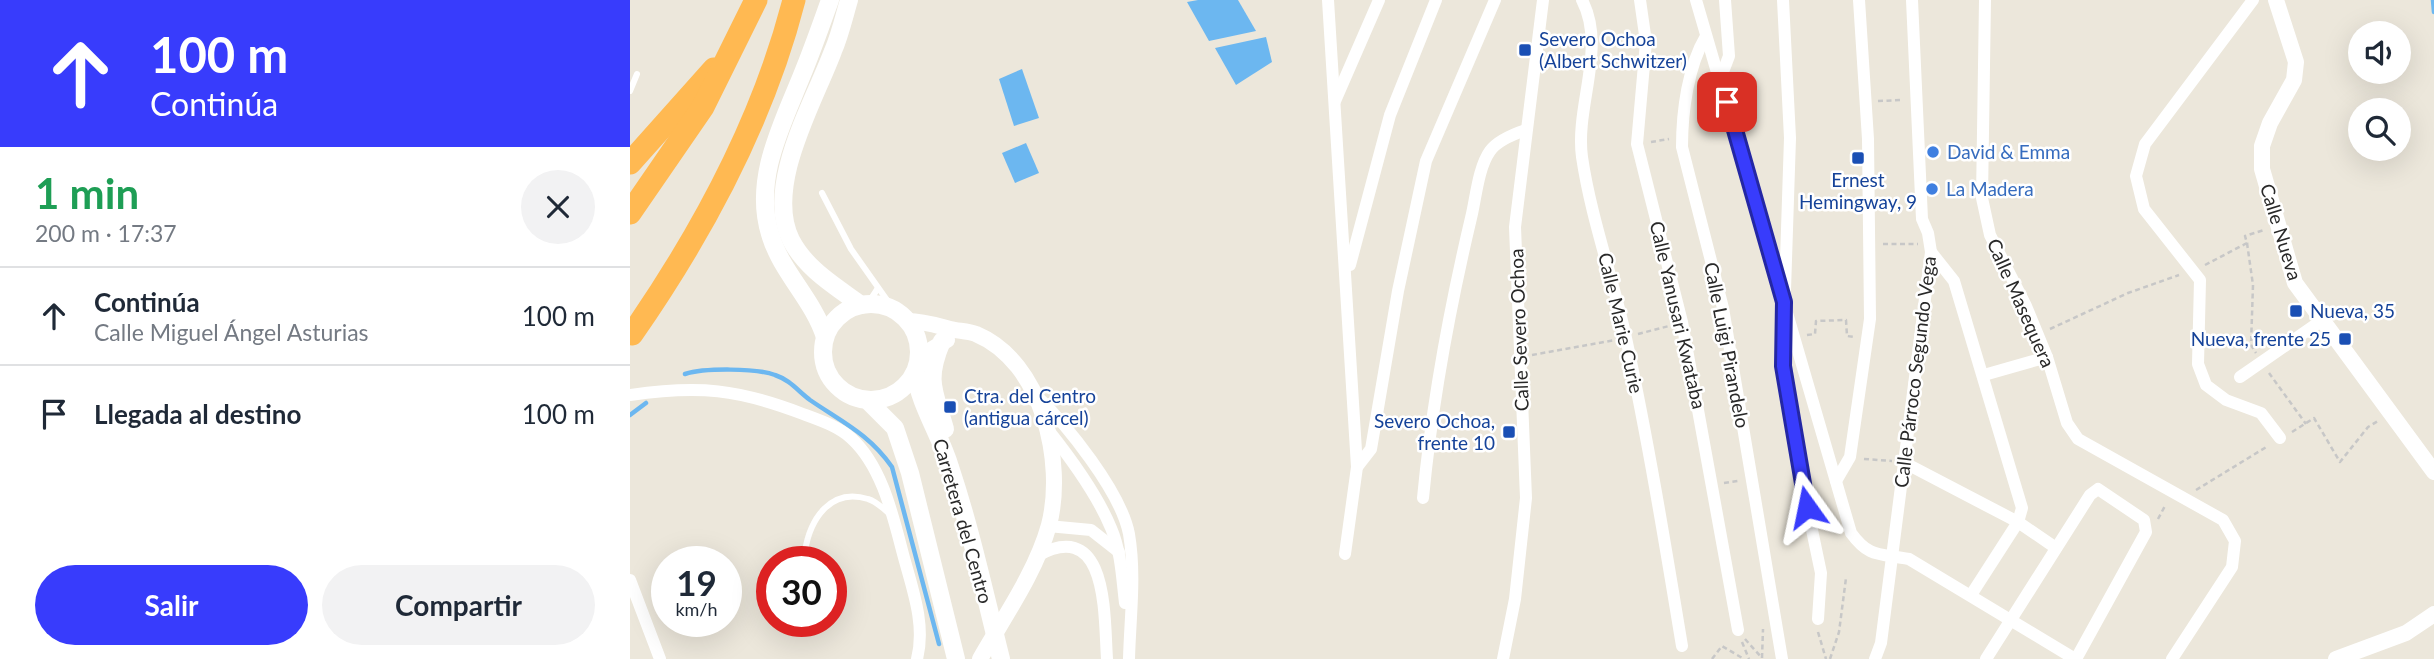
<!DOCTYPE html>
<html lang="es">
<meta charset="utf-8">
<style>
body{margin:0;font-family:Lato,sans-serif;background:#f2f2f3;color:#1f2937;height:100vh;display:flex;flex-direction:column;font-size:26px;white-space:nowrap}
*{box-sizing:border-box;margin:0}
p{font-size:23px;color:#747a83}
.icon{flex:none;width:38px;height:38px;fill:none;stroke:currentColor;stroke-width:2;stroke-linecap:round;stroke-linejoin:round}
.map{position:relative;flex:1;overflow:hidden}
.sheet{display:flex;flex-direction:column;background:#fff;width:630px}
.sheet>*{flex:none}
.top-card{background:#383cfc;color:#fff;overflow:hidden}
.tools{position:absolute;left:1718px;top:21px;display:grid;gap:14px}
.tools a{display:grid;place-items:center;width:63px;height:63px;border-radius:50%;background:#fff;box-shadow:0 7px 28px #0002;font-size:35px}
.speed{position:absolute;left:21px;top:546px;display:flex;gap:14px;font-size:35px;font-weight:700;text-align:center}
.speed>*{display:grid;place-content:center;width:91px;height:91px;border-radius:50%;background:#fff;box-shadow:0 7px 28px #0002;line-height:1}
.speed small{font-size:18px;font-weight:400}
.speed .limit{border:10px solid #d22;background:#fff;color:#111}
.pin{position:absolute;display:grid;place-items:center;width:60px;height:60px;color:#fff;margin:-30px;border-radius:14px;box-shadow:0 4px 10px #0006}
.me{position:absolute;width:77px;margin:-38px;rotate:348deg;stroke-linejoin:round;filter:drop-shadow(0 0 5px #0008)}
.turn{display:flex;align-items:center;gap:24px;height:147px;padding:0 35px;font-size:32px}
.turn .icon{width:91px;height:91px;stroke-width:2.5}
.turn b{display:block;font-size:49px;line-height:60px}
.round{display:grid;place-items:center;flex:none;width:74px;height:74px;border-radius:37px;background:#f2f2f3}
.headline{display:flex;align-items:center;justify-content:space-between;height:119px;padding:0 35px}
h1{font-size:42px;font-weight:700;line-height:52px;color:#1e9e55}
.action{display:flex;gap:14px;margin-top:auto;padding:14px 35px}
.action a{flex:1;height:80px;border-radius:42px;background:#383cfc;color:#fff;font-size:28px;font-weight:700;line-height:80px;text-align:center}
.action a+a{background:#f2f2f3;color:#1f2937}
ul{padding:0;list-style:none}
li{display:flex;align-items:center;gap:21px;height:98px;padding:0 35px;border-top:2px solid #e0e1e3}
li div{flex:1}
li b{display:block;font-size:26px}
li em{font-style:normal}
main{display:flex;flex:1;min-height:0}
.map>svg:first-child{display:block}
</style>
<main>
<section class="sheet">
<div class="top-card">
<div class="turn"><svg class="icon" aria-label="ahead" viewBox="0 0 24 24"><path d="M12 20V5M6 11l6-6 6 6"/></svg><div><b>100 m</b>Continúa</div></div>
</div>
<div class="headline"><div><h1>1 min</h1><p>200 m · 17:37</p></div><a class="round"><svg class="icon" aria-label="close" viewBox="0 0 24 24"><path d="M6 6l12 12M18 6L6 18"/></svg></a></div>
<ul>
<li><svg class="icon" aria-label="ahead" viewBox="0 0 24 24"><path d="M12 20V5M6 11l6-6 6 6"/></svg><div><b>Continúa</b><p>Calle Miguel Ángel Asturias</p></div><em>100 m</em></li>
<li><svg class="icon" aria-label="arrive" viewBox="0 0 24 24"><path d="M6 21V4h12l-3 4 3 4H6"/></svg><div><b>Llegada al destino</b></div><em>100 m</em></li>
</ul>
<div class="action"><a>Salir</a><a>Compartir</a></div>
</section>
<div class="map">
<svg width="1804" height="659" viewBox="0 0 1804 659">
<rect width="100%" height="100%" fill="#ece7db"/>
<!-- water -->
<g fill="#6cb7f0">
<polygon points="568,0 608,0 626,31 579,41 557,2"/>
<polygon points="636,37 642,62 606,85 585,48"/>
<polygon points="392,69 409,118 384,126 369,79"/>
<polygon points="396,143 409,173 385,183 372,153"/>
</g>
<g fill="none" stroke-linecap="round" stroke-linejoin="round">
<!-- stream -->
<g stroke="#6cb7f0" stroke-width="4.5">
<polyline points="1803,0 1804,12"/>
<path d="M55,374C74,368 126,368 145,375C160,380 168,391 180,400C212,422 239,434 262,467L309,644"/>
<polyline points="0,415 16,403"/>
</g>
<!-- path -->
<g stroke="#c7c7c7" stroke-width="2.5" stroke-dasharray="5 3.5" stroke-linecap="butt">
<polyline points="1248,101 1272,100"/>
<polyline points="1021,142 1039,139"/>
<polyline points="1617,243 1623,285 1621,345 1626,353"/>
<polyline points="1253,244 1288,244"/>
<polyline points="1575,265 1617,243 1615,236 1634,230"/>
<polyline points="1420,329 1498,293 1549,275"/>
<polyline points="1008,334 1039,326"/>
<polyline points="1177,335 1185,334 1186,321 1216,320 1217,336 1224,337"/>
<polyline points="902,355 985,340"/>
<polyline points="1639,373 1676,424"/>
<polyline points="1662,432 1684,418 1710,462 1738,427 1748,421"/>
<polyline points="1234,459 1262,461"/>
<polyline points="1094,483 1108,481"/>
<polyline points="1566,490 1638,446"/>
<polyline points="1528,519 1536,504"/>
<polyline points="1188,632 1196,659"/>
<polyline points="1115,639 1132,658 1133,629"/>
<polyline points="1112,642 1119,659"/>
<polyline points="1082,659 1092,646 1114,659"/>
<polyline points="1200,659 1209,632 1216,578"/>
</g>
<!-- service -->
<g stroke="#fff" stroke-width="6">
<polyline points="0,91 7,74"/>
<polyline points="192,193 221,249 264,310"/>
<polyline points="237,305 248,288"/>
<path d="M175,551C180,520 200,487 238,499C246,501 255,510 261,515"/>
</g>
<!-- minor -->
<g stroke="#fff" stroke-width="12">
<polyline points="698,0 727,467 715,554"/>
<path d="M952,0C977,48 945,106 952,157C961,218 983,278 996,338C1018,440 1035,543 1052,646"/>
<polyline points="1010,0 1016,42 1007,144 1052,322 1108,630"/>
<path d="M1066,0L1221,533C1240,559 1250,553 1279,559L1445,659"/>
<polyline points="1153,0 1160,138 1155,290"/>
<polyline points="1355,0 1352,198 1360,235 1396,306 1417,357 1437,423 1448,439 1593,520 1605,541 1602,567 1542,659"/>
<polyline points="1623,0 1515,144 1506,176 1514,209 1570,280 1568,364 1576,385 1596,400 1631,413 1650,438"/>
<path d="M1076,36C1058,66 1052,111 1052,147L1093,308L1152,659"/>
<polyline points="1091,77 1099,56 1095,0"/>
<polyline points="705,101 749,0"/>
<polyline points="1301,252 1324,281 1392,508 1388,522 1341,595"/>
<polyline points="720,265 760,115 806,0"/>
<polyline points="1154,319 1153,366 1168,463 1191,573 1188,619"/>
<polyline points="1354,375 1417,357"/>
<polyline points="1610,377 1691,321"/>
<path d="M0,395C69,385 108,389 173,414C189,420 208,426 221,438C252,466 263,516 273,554C282,588 296,624 287,659"/>
<path d="M406,395C437,425 491,492 499,534C506,575 500,618 499,659"/>
<path d="M419,431C442,460 467,494 481,528C491,551 492,578 495,603"/>
<polyline points="1275,463 1388,522 1426,548"/>
<polyline points="727,467 741,449 768,291 796,161 865,0"/>
<polyline points="1206,481 1220,457 1240,319 1238,139 1229,0"/>
<path d="M793,498C802,403 819,311 841,218C846,198 848,168 860,151C868,140 884,134 896,130"/>
<polyline points="418,526 461,530 489,552"/>
<path d="M407,556C479,516 474,617 477,659"/>
<polyline points="0,580 30,659"/>
<polyline points="873,659 885,599 896,498 885,227 913,0"/>
<polyline points="1245,659 1251,643 1301,252 1298,233 1292,219 1282,0"/>
<polyline points="1356,659 1460,495 1468,489 1514,520 1516,532 1446,659"/>
</g>
<!-- tertiary -->
<g stroke="#fff" stroke-width="16">
<polyline points="1646,0 1666,62 1664,80 1640,123 1632,146 1632,169 1665,283 1804,472"/>
<path d="M278,321C293,321 305,325 320,329C328,331 338,331 346,334C413,362 435,463 419,525C406,572 374,617 350,659"/>
<polyline points="289,357 317,340"/>
<polyline points="1706,659 1776,633 1804,614"/>
</g>
<!-- secondary -->
<g stroke="#fff" stroke-width="18">
<path d="M219,0C214,17 210,35 203,51C184,102 134,186 161,240C176,269 205,286 231,305"/>
<circle cx="241" cy="352" r="48"/>
<path d="M195,337C183,299 151,272 140,234C123,179 152,125 172,75C182,51 191,25 200,0"/>
<path d="M312,341C295,381 304,390 315,429"/>
<path d="M285,372C290,406 310,434 320,467C341,530 355,595 371,659"/>
<polyline points="237,400 265,428 280,473 326,659"/>
</g>
<!-- motorway -->
<g stroke="#ffb952" stroke-width="23">
<polyline points="0,163 84,69"/>
<polyline points="0,213 73,107 126,0"/>
<path d="M2,334C73,232 133,121 164,0"/>
</g>
</g>
<g fill="none" stroke-linecap="round" stroke-linejoin="round">
<!-- route casing -->
<g stroke="#2427a4" stroke-width="18">
<polyline id="route" points="1097,102 1154,302 1153,366 1177,507"/>
</g>
<!-- route -->
<use href="#route" stroke="#383cfc" stroke-width="12"/>
</g>
<!-- markers -->
<g fill="#1a4fb4" stroke="#fff" stroke-width="2.5">
<rect x="888" y="43" width="14" height="14" rx="3.5"/>
<rect x="1221" y="151" width="14" height="14" rx="3.5"/>
<rect x="1659" y="304" width="14" height="14" rx="3.5"/>
<rect x="1708" y="332" width="14" height="14" rx="3.5"/>
<rect x="313" y="400" width="14" height="14" rx="3.5"/>
<rect x="872" y="425" width="14" height="14" rx="3.5"/>
</g>
<g fill="#3f7fe0" stroke="#fff" stroke-width="2.5">
<circle cx="1303" cy="152" r="7"/>
<circle cx="1302" cy="189" r="7"/>
</g>
<g text-anchor="middle" stroke-width="5" stroke-linejoin="round" paint-order="stroke">
<!-- transit labels -->
<g font-size="19" fill="#164399" stroke="#fff" text-anchor="start">
<text x="909" y="46">Severo Ochoa<tspan x="909" dy="22">(Albert Schwitzer)</tspan></text>
<text x="1228" y="187" text-anchor="middle">Ernest<tspan x="1228" dy="22">Hemingway, 9</tspan></text>
<text x="1680" y="318">Nueva, 35</text>
<text x="1701" y="346" text-anchor="end">Nueva, frente 25</text>
<text x="334" y="403">Ctra. del Centro<tspan x="334" dy="22">(antigua cárcel)</tspan></text>
<text x="865" y="428" text-anchor="end">Severo Ochoa,<tspan x="865" dy="22">frente 10</tspan></text>
</g>
<!-- shop labels -->
<g font-size="19" fill="#366cbe" stroke="#fff" text-anchor="start">
<text x="1317" y="159">David &amp; Emma</text>
<text x="1316" y="196">La Madera</text>
</g>
<!-- street labels -->
<g font-size="19" fill="#292929" stroke="#fff">
<text transform="translate(1651 232) rotate(73)" y="7">Calle Nueva</text>
<text transform="translate(1391 303) rotate(66)" y="7">Calle Masequera</text>
<text transform="translate(1048 315) rotate(77)" y="7">Calle Yanusari Kwataba</text>
<text transform="translate(991 323) rotate(77)" y="7">Calle Marie Curie</text>
<text transform="translate(889 330) rotate(-92)" y="7">Calle Severo Ochoa</text>
<text transform="translate(1097 345) rotate(79)" y="7">Calle Luigi Pirandelo</text>
<text transform="translate(1285 372) rotate(-83)" y="7">Calle Párroco Segundo Vega</text>
<text transform="translate(333 521) rotate(74)" y="7">Carretera del Centro</text>
</g>
</g>
</svg>
<div class="tools">
<a><svg class="icon" aria-label="sound" viewBox="0 0 24 24"><path d="M4 9h4l5-4v14l-5-4H4zM17 9q2 3 0 6"/></svg></a>
<a><svg class="icon" aria-label="search" viewBox="0 0 24 24"><circle cx="10" cy="10" r="6"/><path d="M15 15l6 6"/></svg></a>
</div>
<div class="speed"><div>19<small>km/h</small></div><div class="limit">30</div></div>
<div class="pin" style="left:1097px;top:102px;background:#d93025"><svg class="icon" aria-label="arrive" viewBox="0 0 24 24"><path d="M6 21V4h12l-3 4 3 4H6"/></svg></div>
<svg class="me" style="left:1177px;top:507px" viewBox="-20 -20 40 40"><path d="M0-17L14 15 0 8-14 15z" fill="#383cfc" stroke="#fff" stroke-width="4"/></svg>
</div>
</main>
